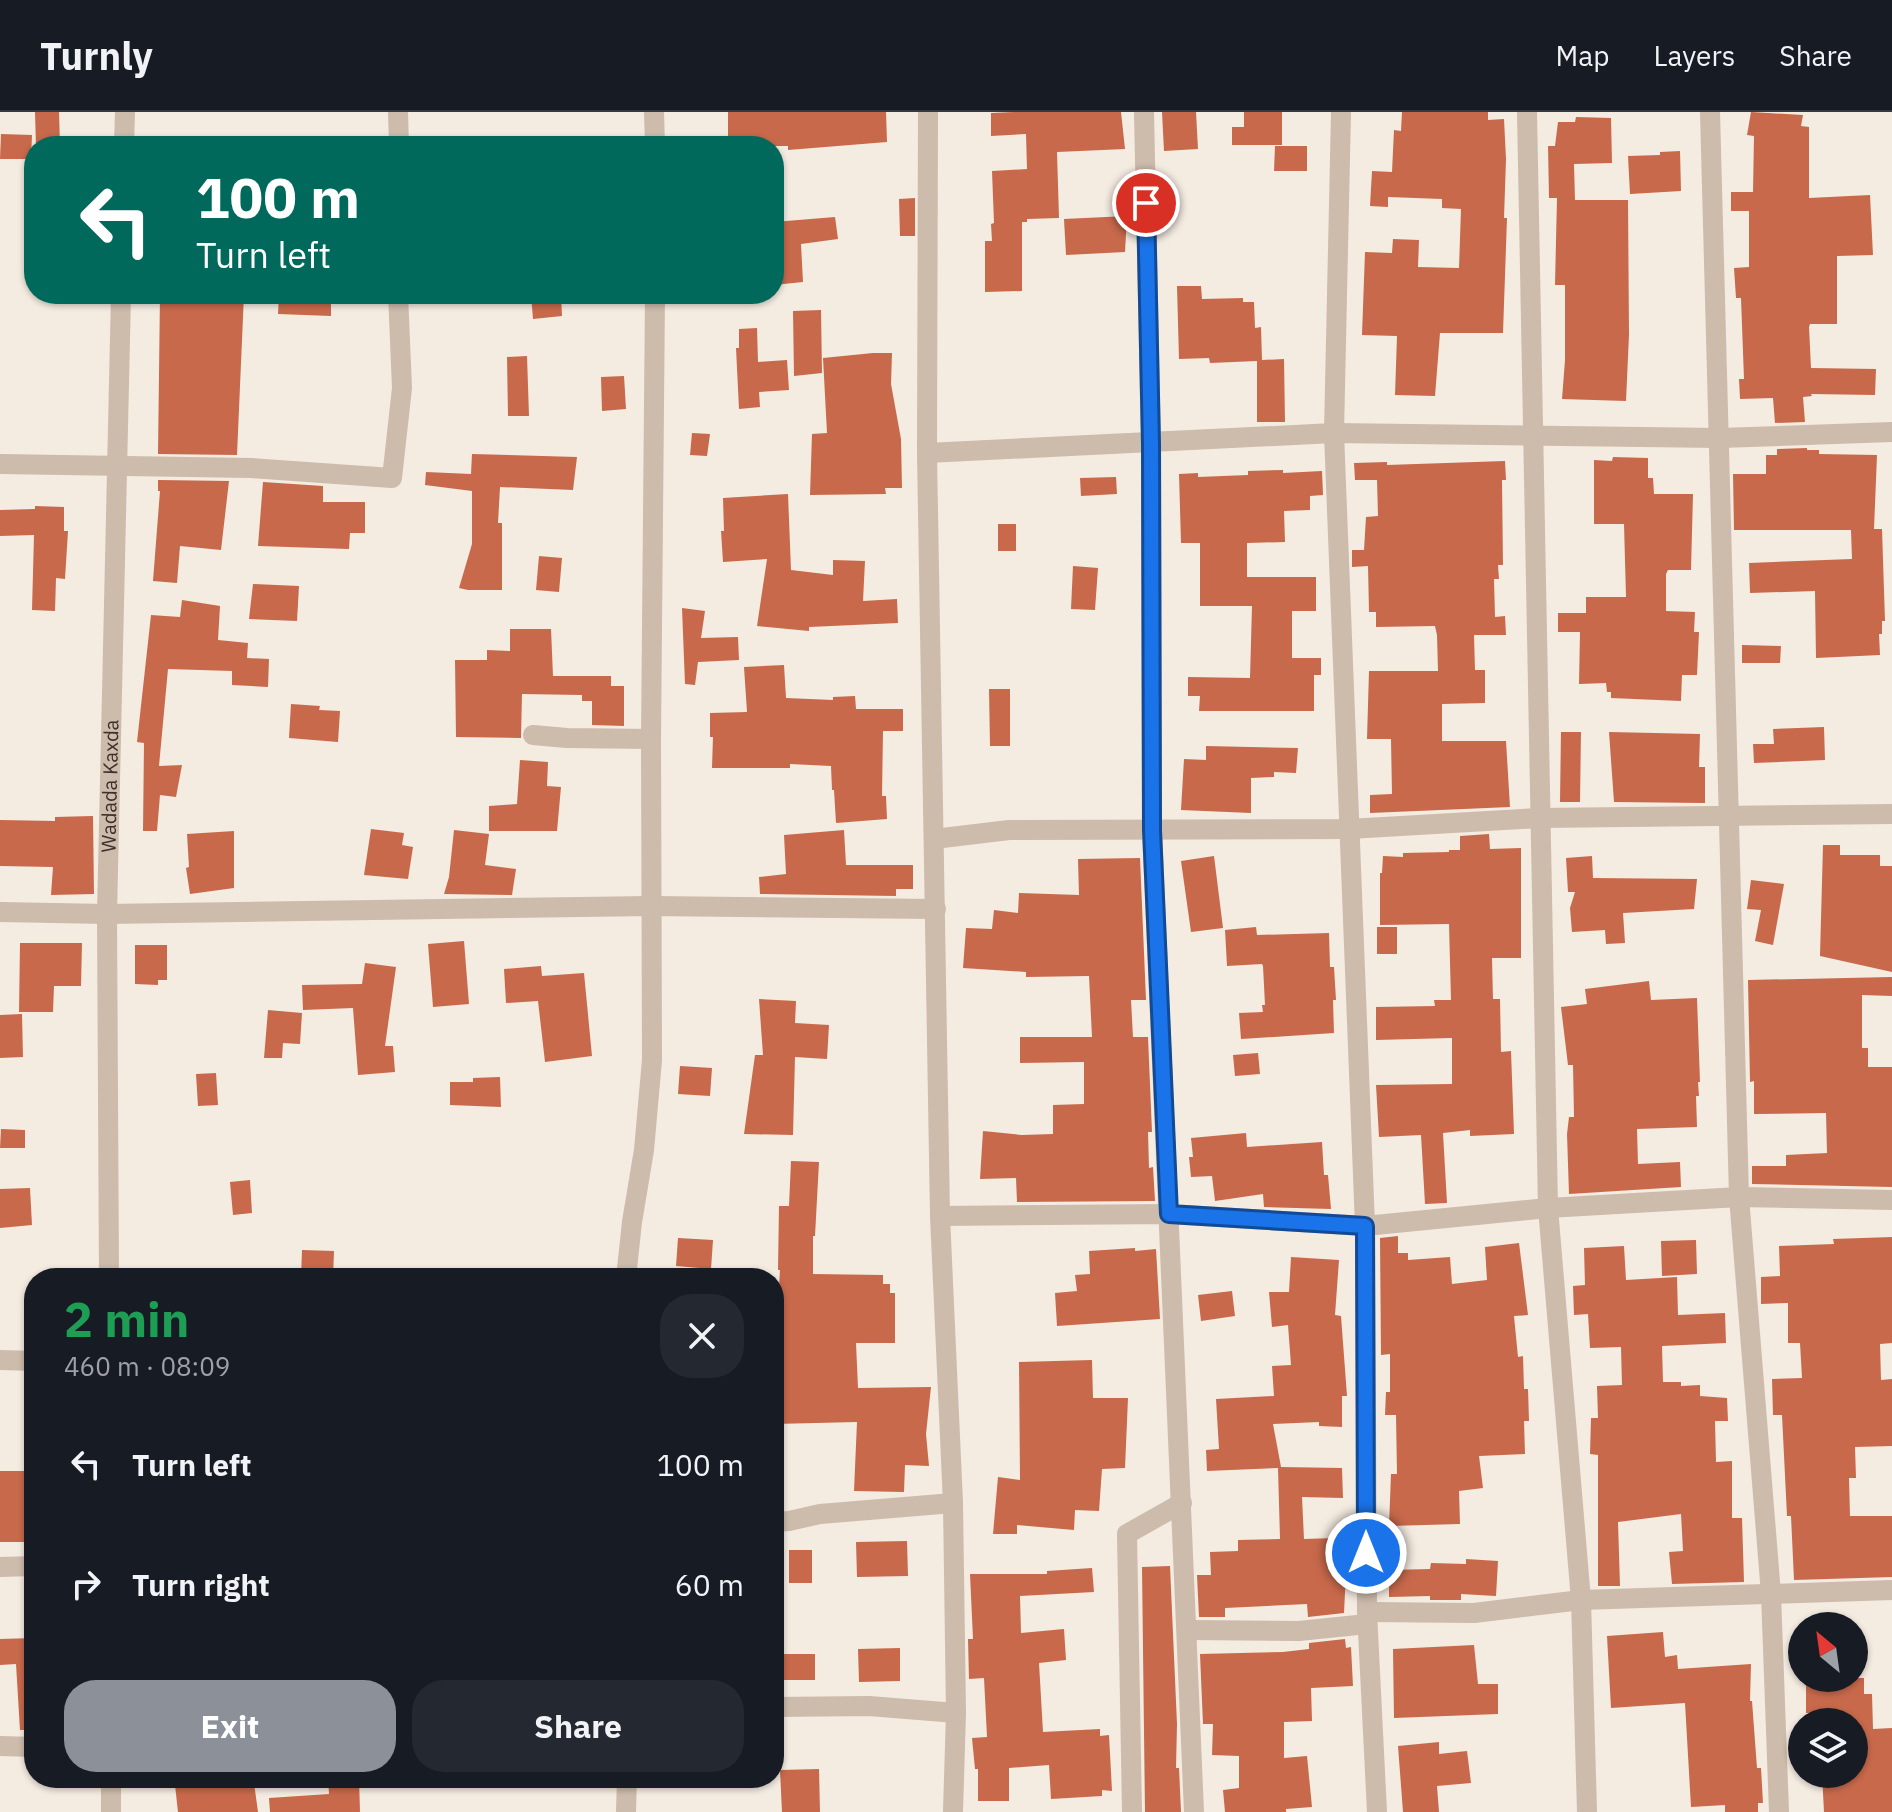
<!DOCTYPE html>
<meta charset="utf-8">
<style>
body{margin:0;font-family:"IBM Plex Sans",sans-serif;background:#242831;color:#f1f3f6;height:100vh;display:flex;flex-direction:column;font-size:30px;white-space:nowrap}
*{box-sizing:border-box;margin:0}
p{font-size:26px;color:#9ea1a6}
.icon{flex:none;width:44px;height:44px;fill:none;stroke:currentColor;stroke-width:2;stroke-linecap:round;stroke-linejoin:round}
.map{position:relative;flex:1;overflow:hidden}
.side{position:absolute;left:24px;top:1156px;width:760px;height:520px;display:flex;flex-direction:column;background:#171b24;border-radius:32px;box-shadow:0 2px 6px #0004}
.side>*{flex:none}
.hud{position:absolute;left:24px;top:24px;width:760px;height:168px;border-radius:32px;box-shadow:0 2px 6px #0004;background:#00695c;color:#fff;overflow:hidden}
.needle{width:52px;rotate:331deg}
.tools{position:absolute;left:1788px;top:1500px;display:grid;gap:16px}
.tools a{display:grid;place-items:center;width:80px;height:80px;border-radius:50%;background:#171b24;box-shadow:0 2px 6px #0004;font-size:40px}
.pin{position:absolute;display:grid;place-items:center;width:68px;height:68px;color:#fff;margin:-34px;border:4px solid #fff;border-radius:50%;box-shadow:0 2px 8px #0007}
.me{position:absolute;width:88px;margin:-44px;rotate:0deg;stroke-linejoin:round;filter:drop-shadow(0 0 6px #0008)}
.turn{display:flex;align-items:center;gap:28px;height:168px;padding:0 40px;font-size:36px}
.turn .icon{width:104px;height:104px;stroke-width:2.5}
.turn b{display:block;font-size:56px;line-height:68px}
.round{display:grid;place-items:center;flex:none;width:84px;height:84px;border-radius:32px;background:#242831}
.summary{display:flex;align-items:center;justify-content:space-between;height:136px;padding:0 40px}
h1{font-size:48px;font-weight:800;line-height:60px;color:#1e9e55}
.cta{display:flex;gap:16px;margin-top:auto;padding:16px 40px}
.cta a{flex:1;height:92px;border-radius:32px;background:#8c9099;color:#fff;font-size:32px;font-weight:800;line-height:92px;text-align:center}
.cta a+a{background:#242831;color:#f1f3f6}
ul{padding:0;list-style:none}
li{display:flex;align-items:center;gap:24px;height:120px;padding:0 40px}
li div{flex:1}
li b{display:block;font-size:30px}
li em{font-style:normal}
header{display:flex;align-items:center;gap:48px;box-sizing:border-box;height:112px;padding:0 40px;background:#171b24;border-bottom:2px solid #363941}
header strong{font-size:38px}
nav{display:flex;gap:44px;margin-inline-start:auto;font-size:28px}
.map>svg:first-child{display:block}
</style>
<header>
<strong>Turnly</strong>
<nav><a>Map</a><a>Layers</a><a>Share</a></nav>
</header>
<div class="map">
<svg width="1892" height="1700" viewBox="0 0 1892 1700">
<rect width="100%" height="100%" fill="#f4ebe1"/>
<!-- building -->
<g fill="#c8694b">
<polygon points="35,0 59,0 60,34 36,34"/>
<polygon points="728,0 886,0 887,30 788,38 788,34 728,34"/>
<polygon points="1014,0 1121,0 1125,37 1057,40 1059,106 1027,107 1027,110 1022,110 1022,179 985,180 985,129 992,129 991,112 994,111 992,59 1027,57 1026,22 991,24 991,1"/>
<polygon points="1162,0 1196,0 1198,37 1164,39"/>
<polygon points="1244,0 1282,0 1282,33 1232,33 1232,15 1244,15"/>
<polygon points="1402,0 1488,0 1488,8 1504,7 1506,47 1504,106 1507,106 1503,221 1440,221 1435,284 1395,283 1397,224 1362,223 1365,140 1392,141 1393,127 1419,128 1418,155 1459,156 1461,97 1442,96 1442,87 1388,85 1388,95 1370,94 1372,59 1392,60 1394,18 1401,19"/>
<polygon points="1751,0 1803,3 1801,14 1809,15 1809,86 1870,83 1873,143 1837,144 1837,212 1810,212 1809,215 1811,256 1876,257 1875,283 1811,282 1812,284 1803,285 1805,310 1775,311 1773,286 1740,287 1739,267 1744,267 1741,186 1736,186 1734,156 1749,155 1749,99 1731,99 1731,80 1753,80 1754,24 1747,23"/>
<polygon points="1576,5 1611,6 1612,51 1574,52 1575,88 1628,88 1629,223 1626,289 1562,287 1565,248 1565,173 1555,173 1557,86 1549,86 1548,34 1555,34 1558,10 1575,10"/>
<polygon points="1,22 32,23 31,47 0,47"/>
<polygon points="1275,34 1307,34 1307,59 1274,59"/>
<polygon points="1680,39 1681,79 1630,82 1628,44 1660,43 1660,40"/>
<polygon points="915,86 915,124 900,124 899,87"/>
<polygon points="1127,104 1125,140 1066,143 1064,107"/>
<polygon points="835,105 838,127 801,132 803,170 774,173 774,110"/>
<polygon points="1177,174 1201,174 1202,187 1243,186 1243,190 1254,190 1255,216 1261,215 1262,248 1284,247 1285,310 1257,310 1257,249 1210,251 1209,246 1179,247"/>
<polygon points="160,182 244,182 237,343 158,342"/>
<polygon points="279,182 331,182 331,204 278,202"/>
<polygon points="531,182 561,182 562,204 533,207"/>
<polygon points="821,198 822,261 794,264 793,199"/>
<polygon points="757,216 758,250 787,248 789,278 759,280 760,295 739,297 736,236 739,236 739,217"/>
<polygon points="873,241 892,241 891,272 901,327 902,376 885,376 886,382 810,383 812,322 827,321 823,246"/>
<polygon points="527,244 529,304 508,304 507,245"/>
<polygon points="624,264 626,297 602,299 601,265"/>
<polygon points="692,321 710,322 707,344 690,343"/>
<polygon points="1807,336 1807,338 1819,338 1819,342 1877,343 1874,417 1882,417 1885,509 1882,509 1882,522 1879,522 1880,543 1816,546 1815,479 1750,481 1749,451 1852,447 1851,418 1734,418 1733,362 1766,362 1766,343 1777,343 1777,337"/>
<polygon points="472,342 577,345 573,378 500,375 498,411 502,411 502,478 468,478 459,476 472,432 472,379 425,373 426,360 471,362"/>
<polygon points="1613,345 1648,346 1648,366 1653,366 1654,382 1693,382 1691,458 1668,458 1666,462 1666,499 1695,500 1694,520 1699,520 1697,563 1682,563 1681,589 1611,586 1611,580 1607,580 1606,571 1579,572 1580,520 1558,520 1558,501 1586,501 1586,485 1626,485 1624,412 1594,412 1594,348 1612,349"/>
<polygon points="1505,349 1506,368 1502,368 1503,453 1498,453 1499,467 1494,467 1495,505 1505,504 1506,523 1474,523 1475,558 1485,558 1485,591 1442,592 1442,629 1506,629 1510,695 1370,701 1370,683 1392,682 1391,627 1367,627 1369,559 1438,559 1437,523 1435,514 1376,515 1376,500 1369,500 1368,454 1352,455 1352,438 1364,438 1366,405 1378,404 1377,368 1355,368 1354,351 1387,350 1387,353"/>
<polygon points="1283,358 1283,361 1322,359 1323,383 1310,384 1310,398 1284,399 1285,430 1247,431 1247,465 1316,465 1316,499 1292,499 1292,546 1321,546 1321,563 1314,563 1314,599 1199,599 1200,584 1188,584 1188,565 1250,566 1252,494 1200,494 1200,431 1181,431 1179,362 1198,361 1198,365 1248,363 1248,359"/>
<polygon points="1116,365 1117,382 1081,384 1080,366"/>
<polygon points="158,368 229,369 221,438 180,434 177,471 153,469 160,379 158,379"/>
<polygon points="263,370 323,374 323,390 365,390 365,421 350,421 349,437 258,434"/>
<polygon points="788,382 791,458 833,463 833,448 865,449 863,489 897,487 898,511 809,515 809,519 757,514 767,447 723,450 721,419 724,419 723,386"/>
<polygon points="35,394 64,395 64,419 68,419 65,467 56,466 55,499 32,498 34,423 0,424 0,398 35,397"/>
<rect x="998" y="412" width="18" height="27"/>
<polygon points="539,444 562,446 559,480 536,478"/>
<polygon points="1073,454 1098,456 1095,498 1071,497"/>
<polygon points="253,472 299,474 297,509 249,507"/>
<polygon points="182,488 220,494 218,528 248,531 247,546 269,547 268,575 232,573 232,559 168,557 159,654 182,653 176,685 160,683 157,719 143,719 144,631 137,630 151,503 180,505"/>
<polygon points="682,496 705,499 701,526 738,525 739,548 698,550 695,573 685,572"/>
<polygon points="510,517 551,517 553,564 611,564 611,574 624,574 624,614 592,613 592,589 582,589 582,583 522,582 521,626 456,625 455,548 487,548 487,538 510,539"/>
<polygon points="1742,533 1781,534 1780,551 1742,551"/>
<polygon points="784,553 786,586 833,588 833,585 855,584 856,597 903,597 903,619 883,619 882,684 886,684 887,707 836,711 834,678 832,678 831,654 790,652 790,656 712,656 713,625 710,625 710,601 747,600 744,555"/>
<polygon points="989,577 1010,577 1010,634 990,634"/>
<polygon points="291,592 320,594 319,598 340,599 338,630 289,626"/>
<polygon points="1824,615 1825,648 1754,651 1753,632 1774,632 1773,617"/>
<polygon points="1561,620 1581,620 1580,690 1560,690"/>
<polygon points="1609,620 1700,622 1699,655 1705,655 1705,691 1614,690"/>
<polygon points="1206,634 1298,636 1296,661 1274,660 1274,665 1251,666 1251,701 1181,698 1184,647 1206,648"/>
<polygon points="520,648 548,650 547,674 561,675 557,719 489,719 489,694 517,692"/>
<polygon points="93,704 94,782 51,783 53,755 0,754 0,708 55,709 55,705"/>
<polygon points="371,717 404,721 402,733 413,735 408,767 364,763"/>
<polygon points="454,718 489,722 485,753 516,757 512,783 444,782 449,765"/>
<polygon points="844,718 846,753 913,753 913,777 896,777 896,784 760,782 759,765 786,762 784,723"/>
<polygon points="234,719 234,776 190,782 186,756 189,755 187,722"/>
<polygon points="1489,722 1490,737 1521,736 1521,846 1492,846 1493,887 1500,887 1501,940 1511,939 1514,1022 1470,1024 1470,1018 1443,1021 1447,1091 1425,1092 1421,1023 1379,1025 1376,973 1452,972 1452,926 1376,928 1376,895 1435,894 1434,888 1451,888 1449,812 1380,813 1380,761 1382,761 1383,744 1403,745 1403,741 1449,740 1449,738 1460,738 1460,724"/>
<polygon points="1823,733 1840,733 1840,743 1880,743 1880,754 1892,754 1892,860 1820,844"/>
<polygon points="1214,744 1223,816 1191,820 1181,749"/>
<polygon points="1592,744 1593,766 1697,767 1694,797 1623,801 1625,831 1606,832 1605,818 1572,820 1570,796 1575,780 1568,780 1566,746"/>
<polygon points="1140,746 1146,888 1131,888 1133,925 1148,925 1152,1020 1148,1020 1149,1056 1153,1055 1155,1089 1017,1090 1016,1066 980,1067 983,1019 1022,1023 1053,1022 1053,993 1084,992 1084,950 1020,951 1020,925 1092,925 1089,864 1026,865 1026,860 963,856 966,816 992,817 994,798 1018,801 1019,781 1079,783 1078,747"/>
<polygon points="1751,768 1784,772 1773,833 1755,829 1761,798 1747,797"/>
<polygon points="1256,815 1257,823 1329,821 1330,855 1334,855 1336,888 1333,888 1334,921 1241,927 1239,901 1263,900 1262,893 1265,893 1263,854 1262,852 1227,854 1225,818"/>
<rect x="1377" y="815" width="20" height="27"/>
<polygon points="464,829 469,892 433,895 428,832"/>
<polygon points="20,831 82,831 81,874 54,874 53,900 19,900"/>
<polygon points="135,833 167,833 167,868 158,868 158,873 135,872"/>
<polygon points="365,851 396,855 385,934 393,934 395,960 358,963 353,896 303,898 302,873 362,872"/>
<polygon points="541,854 542,864 584,861 592,944 545,950 538,889 506,891 504,857"/>
<polygon points="1892,865 1892,884 1862,883 1862,936 1868,936 1868,955 1892,955 1892,1075 1752,1072 1752,1054 1786,1054 1786,1043 1827,1041 1826,1001 1754,1002 1754,969 1750,970 1748,868"/>
<polygon points="1649,869 1651,888 1697,886 1700,970 1698,970 1699,984 1696,984 1697,1015 1637,1017 1638,1052 1680,1050 1681,1075 1569,1082 1567,1022 1569,1005 1574,1005 1573,953 1568,953 1561,895 1587,892 1585,877"/>
<polygon points="759,887 796,889 795,911 829,913 827,947 795,945 793,1023 744,1022 755,943 763,943"/>
<polygon points="268,898 302,901 300,932 283,931 282,946 264,946"/>
<polygon points="22,902 23,945 0,946 0,903"/>
<polygon points="1258,941 1260,962 1235,964 1233,943"/>
<polygon points="680,954 712,956 710,984 678,982"/>
<polygon points="216,961 218,993 198,994 196,962"/>
<polygon points="500,965 501,995 450,993 450,970 473,970 473,966"/>
<polygon points="1,1017 25,1018 25,1036 0,1036"/>
<polygon points="1246,1021 1247,1035 1322,1030 1324,1063 1328,1063 1331,1097 1264,1095 1263,1082 1215,1089 1212,1064 1191,1065 1189,1045 1193,1045 1191,1026"/>
<polygon points="791,1049 819,1050 815,1124 813,1124 813,1162 883,1163 883,1172 890,1172 890,1181 895,1181 895,1231 856,1231 858,1276 931,1275 926,1322 929,1354 905,1353 904,1380 854,1379 857,1310 774,1312 774,1256 780,1158 778,1158 779,1094 789,1094"/>
<polygon points="250,1068 252,1101 233,1103 230,1070"/>
<polygon points="30,1076 32,1113 0,1116 0,1077"/>
<polygon points="1398,1124 1398,1141 1408,1141 1408,1148 1450,1145 1452,1172 1487,1168 1485,1135 1519,1131 1528,1203 1514,1204 1518,1245 1523,1244 1524,1277 1528,1277 1529,1309 1524,1309 1525,1342 1479,1344 1483,1376 1459,1379 1460,1412 1389,1414 1391,1362 1397,1362 1396,1303 1385,1303 1386,1280 1390,1280 1390,1242 1381,1243 1380,1126"/>
<polygon points="1892,1125 1892,1231 1880,1232 1881,1268 1892,1267 1892,1334 1855,1335 1856,1366 1849,1366 1850,1404 1892,1404 1892,1465 1794,1468 1791,1404 1787,1404 1782,1303 1773,1303 1772,1267 1802,1266 1800,1231 1788,1231 1788,1191 1761,1192 1761,1165 1780,1164 1779,1134 1834,1132 1833,1127"/>
<polygon points="678,1126 713,1128 711,1157 676,1154"/>
<polygon points="1696,1128 1697,1162 1662,1164 1661,1129"/>
<polygon points="1624,1134 1626,1168 1677,1165 1678,1203 1725,1201 1726,1231 1662,1234 1663,1270 1681,1270 1681,1274 1700,1273 1700,1284 1727,1286 1728,1309 1715,1309 1716,1350 1732,1349 1732,1406 1742,1406 1744,1470 1672,1472 1669,1440 1683,1439 1681,1402 1618,1410 1620,1474 1598,1474 1598,1343 1590,1342 1591,1306 1598,1306 1597,1274 1622,1273 1621,1235 1590,1236 1588,1202 1574,1203 1573,1174 1585,1173 1584,1136"/>
<polygon points="1135,1136 1135,1139 1156,1137 1160,1207 1057,1214 1055,1181 1077,1179 1075,1163 1090,1162 1089,1139"/>
<polygon points="302,1138 334,1139 333,1166 301,1166"/>
<polygon points="1291,1145 1339,1148 1335,1203 1341,1204 1347,1284 1342,1284 1342,1315 1319,1314 1319,1310 1273,1312 1281,1355 1342,1356 1343,1386 1302,1385 1304,1427 1335,1426 1334,1439 1347,1440 1344,1501 1308,1505 1307,1492 1225,1496 1225,1505 1199,1505 1197,1463 1211,1463 1210,1440 1238,1439 1238,1428 1280,1427 1278,1356 1207,1359 1206,1338 1219,1337 1216,1287 1274,1284 1272,1254 1291,1253 1288,1213 1272,1215 1269,1180 1289,1180"/>
<polygon points="1232,1179 1235,1204 1201,1209 1198,1183"/>
<polygon points="1092,1248 1093,1286 1128,1286 1125,1356 1102,1357 1099,1399 1075,1398 1074,1418 1017,1413 1017,1422 993,1422 998,1365 1020,1368 1019,1250"/>
<rect x="0" y="1359" width="34" height="71"/>
<polygon points="907,1429 908,1464 857,1465 856,1430"/>
<rect x="789" y="1438" width="23" height="33"/>
<polygon points="1466,1447 1498,1449 1496,1484 1461,1482 1461,1488 1430,1488 1430,1484 1389,1485 1389,1458 1430,1457 1431,1451 1466,1452"/>
<polygon points="1170,1454 1177,1612 1176,1656 1179,1656 1181,1700 1145,1700 1142,1455"/>
<polygon points="1092,1456 1094,1480 1020,1484 1021,1521 1064,1517 1066,1548 1039,1551 1043,1620 1100,1617 1100,1624 1109,1623 1112,1679 1102,1678 1102,1684 1051,1687 1049,1653 1009,1656 1009,1689 978,1689 978,1657 975,1657 972,1626 987,1625 984,1566 969,1567 968,1527 973,1527 970,1462 1047,1462 1047,1459"/>
<polygon points="1663,1520 1665,1545 1677,1543 1678,1557 1751,1552 1750,1589 1752,1589 1757,1656 1761,1656 1763,1691 1758,1691 1758,1700 1725,1700 1725,1693 1691,1695 1685,1591 1611,1596 1607,1524"/>
<polygon points="34,1526 34,1618 20,1618 16,1552 0,1553 0,1527"/>
<polygon points="1345,1527 1346,1536 1351,1535 1353,1574 1311,1576 1312,1609 1284,1610 1284,1646 1307,1644 1312,1695 1286,1697 1286,1700 1225,1700 1223,1678 1239,1676 1239,1644 1212,1643 1213,1612 1203,1612 1200,1542 1283,1540 1309,1537 1309,1531"/>
<polygon points="1474,1533 1478,1572 1498,1572 1498,1602 1394,1606 1393,1537"/>
<polygon points="900,1536 900,1569 859,1570 858,1537"/>
<rect x="774" y="1542" width="41" height="26"/>
<polygon points="1806,1566 1864,1566 1864,1582 1872,1582 1873,1617 1892,1616 1892,1700 1824,1700 1822,1662 1854,1662 1854,1610 1825,1610 1825,1601 1806,1601"/>
<polygon points="1439,1630 1439,1642 1467,1639 1471,1671 1437,1674 1439,1700 1403,1700 1398,1634"/>
<polygon points="819,1657 820,1700 782,1700 780,1658"/>
<polygon points="222,1666 228,1666 228,1674 254,1671 258,1700 178,1700 175,1673"/>
<polygon points="328,1666 359,1666 360,1700 270,1700 269,1686 329,1682"/>
</g>
<g fill="none" stroke-linecap="round" stroke-linejoin="round">
<!-- minor -->
<g stroke="#cdbbac" stroke-width="20">
<polyline points="398,0 399,34"/>
<polyline points="654,0 655,34"/>
<polyline points="928,0 927,341 940,1104 953,1391 956,1601 953,1700"/>
<polyline points="1144,0 1151,332 1152,718 1194,1700"/>
<polyline points="1341,0 1334,321 1365,1114 1367,1500 1377,1700"/>
<polyline points="1527,0 1548,1096 1581,1488 1587,1700"/>
<polyline points="1710,0 1739,1085 1771,1482 1779,1700"/>
<polyline points="124,34 125,0"/>
<polyline points="927,341 1334,321 1720,326 1892,320"/>
<polyline points="0,352 251,356 392,366 402,276 398,182"/>
<polyline points="533,623 567,626 651,627"/>
<polyline points="934,727 1009,718 1349,717 1539,706 1892,702"/>
<polyline points="0,800 107,802 651,794 936,797"/>
<polyline points="940,1104 1169,1102 1365,1114 1548,1096 1739,1085 1892,1088"/>
<path id="s1" d="M109,1166L107,802L121,182"/>
<polyline points="626,1166 632,1110 644,1038 652,948 651,627 655,182"/>
<polyline points="0,1248 34,1249"/>
<polyline points="774,1410 789,1409 820,1402 953,1391"/>
<polyline points="0,1455 34,1454"/>
<polyline points="1367,1500 1474,1501 1581,1488 1892,1478"/>
<polyline points="1187,1518 1299,1519 1367,1512"/>
<polyline points="774,1595 869,1594 956,1601"/>
<polyline points="0,1634 34,1635"/>
<polyline points="111,1666 111,1700"/>
<polyline points="626,1700 627,1666"/>
<polyline points="1132,1700 1127,1422 1182,1391"/>
</g>
</g>
<g fill="none" stroke-linecap="round" stroke-linejoin="round">
<!-- route casing -->
<g stroke="#114b97" stroke-width="20">
<polyline id="route" points="1146,91 1151,332 1152,718 1169,1102 1365,1114 1366,1441"/>
</g>
<!-- route -->
<use href="#route" stroke="#1a73e8" stroke-width="14"/>
</g>
<g text-anchor="middle" stroke-width="6" stroke-linejoin="round" paint-order="stroke">
<!-- street labels -->
<g font-size="20" fill="#3b302b" stroke="#fbf5ee">
<text dy="7" stroke="none"><textPath href="#s1" startOffset="492">Wadada Kaxda</textPath></text>
</g>
</g>
</svg>
<div class="tools">
<a><svg class="needle" viewBox="-14 -14 28 28"><path d="M0-13l5 13h-10z" fill="#e53935"/><path d="M0 13l5-13h-10z" fill="#9ea1a6"/></svg></a>
<a><svg class="icon" aria-label="layers" viewBox="0 0 24 24"><path d="M12 4l9 5-9 5-9-5zM3 14l9 5 9-5"/></svg></a>
</div>
<div class="pin" style="left:1146px;top:91px;background:#d93025"><svg class="icon" aria-label="arrive" viewBox="0 0 24 24"><path d="M6 21V4h12l-3 4 3 4H6"/></svg></div>
<svg class="me" style="left:1366px;top:1441px" viewBox="-20 -20 40 40"><circle r="17" fill="#1a73e8" stroke="#fff" stroke-width="3"/><path d="M0-11L8 9 0 5-8 9z" fill="#fff"/></svg>
<div class="hud">
<div class="turn"><svg class="icon" aria-label="left" viewBox="0 0 24 24"><path d="M17 20v-9H6M10 6l-5 5 5 5"/></svg><div><b>100 m</b>Turn left</div></div>
</div>
<section class="side">
<div class="summary"><div><h1>2 min</h1><p>460 m · 08:09</p></div><a class="round"><svg class="icon" aria-label="close" viewBox="0 0 24 24"><path d="M6 6l12 12M18 6L6 18"/></svg></a></div>
<ul>
<li><svg class="icon" aria-label="left" viewBox="0 0 24 24"><path d="M17 20v-9H6M10 6l-5 5 5 5"/></svg><div><b>Turn left</b></div><em>100 m</em></li>
<li><svg class="icon" aria-label="right" viewBox="0 0 24 24"><path d="M7 20v-9h11M14 6l5 5-5 5"/></svg><div><b>Turn right</b></div><em>60 m</em></li>
</ul>
<div class="cta"><a>Exit</a><a>Share</a></div>
</section>
</div>
